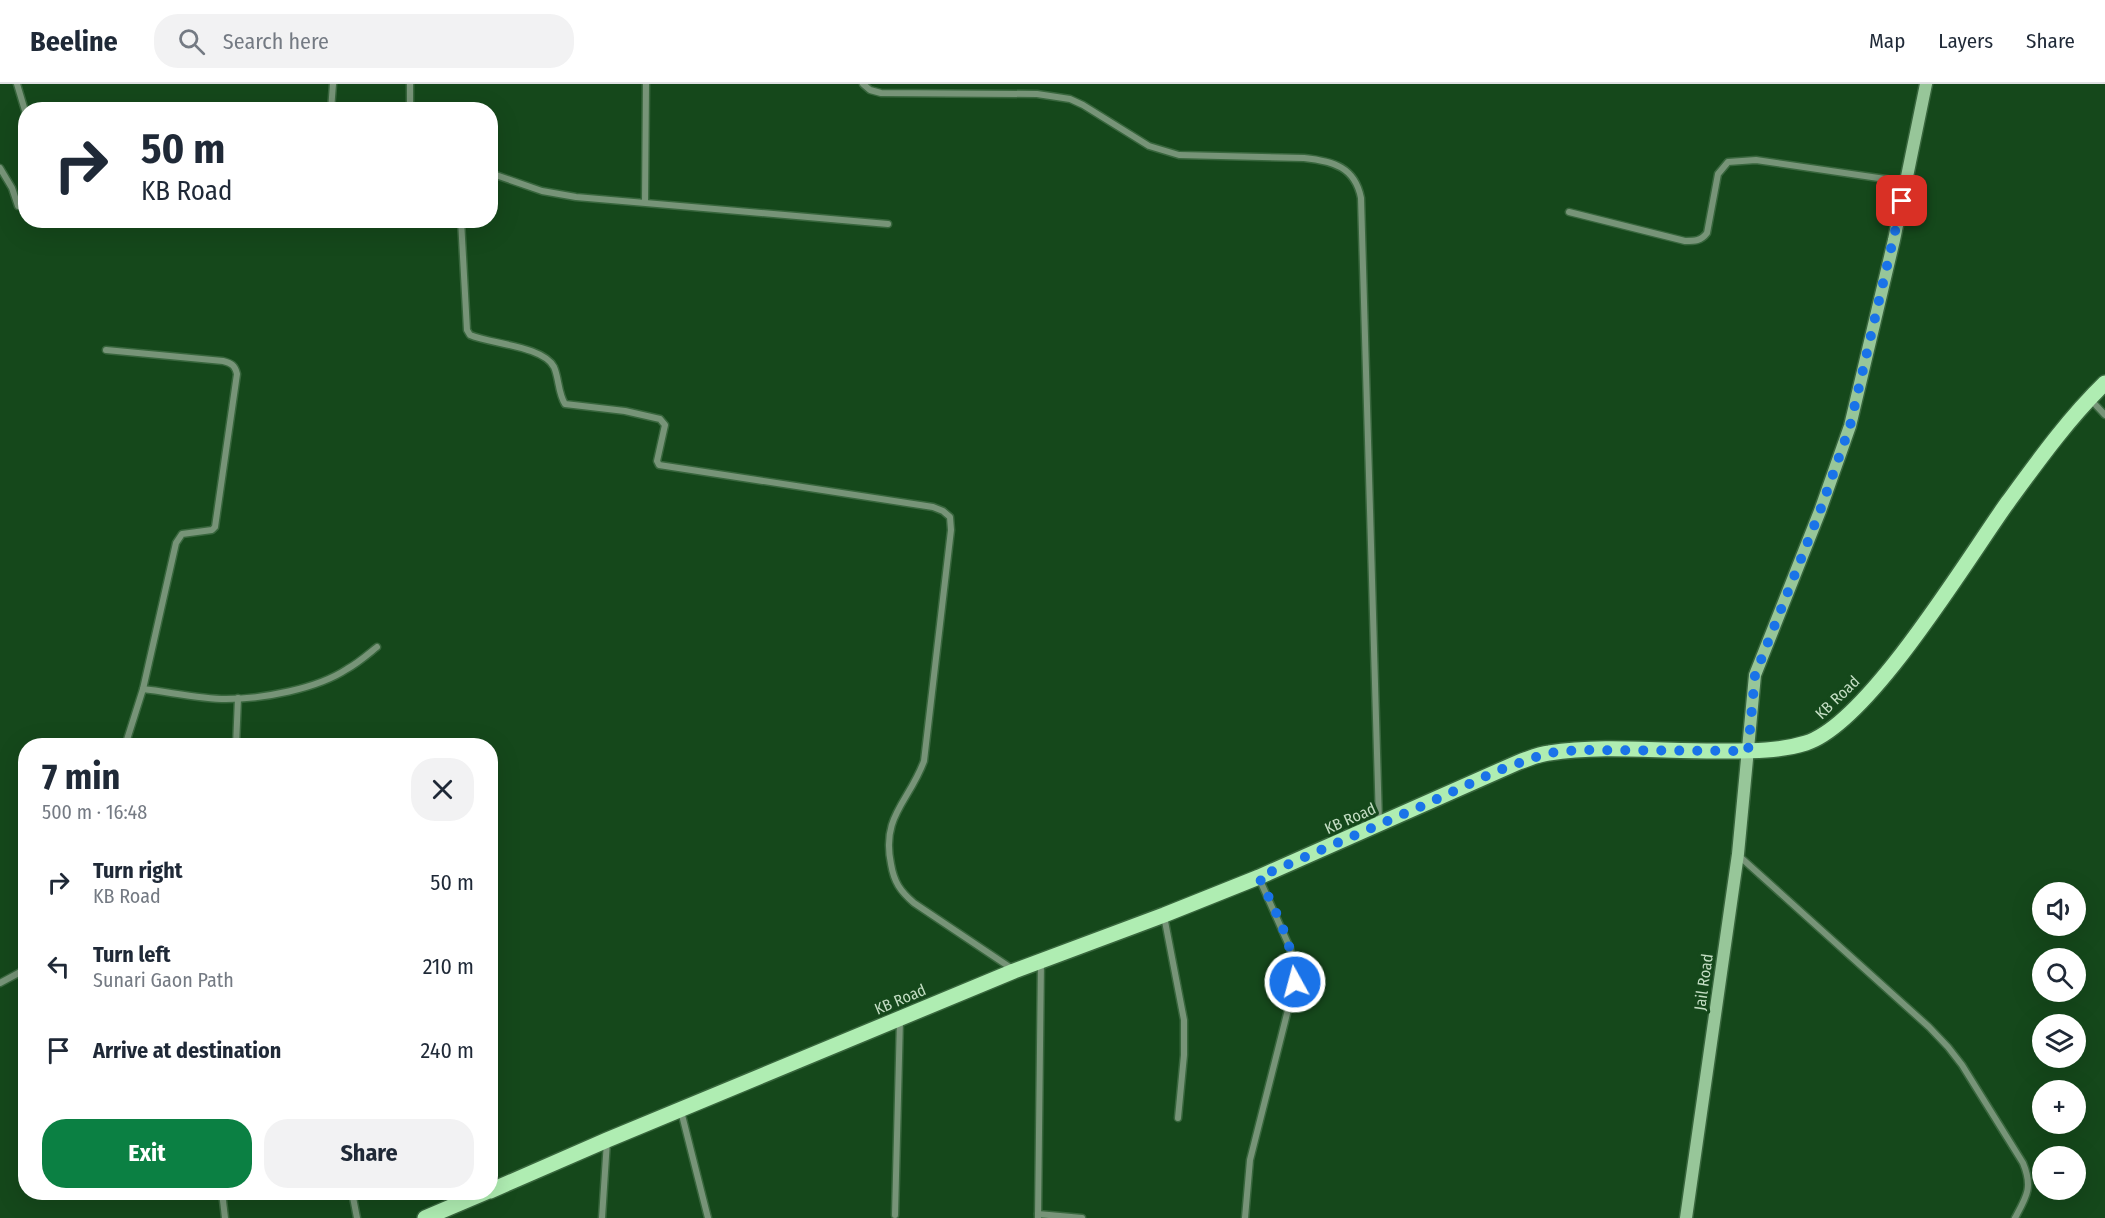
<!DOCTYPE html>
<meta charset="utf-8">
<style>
body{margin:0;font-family:"Fira Sans Condensed",sans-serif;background:#f2f2f3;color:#1f2937;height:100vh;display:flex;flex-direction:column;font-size:22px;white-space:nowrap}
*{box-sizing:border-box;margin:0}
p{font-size:20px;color:#747a83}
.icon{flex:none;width:33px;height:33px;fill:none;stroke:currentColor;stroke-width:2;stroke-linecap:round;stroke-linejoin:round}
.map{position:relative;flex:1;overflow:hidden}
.drawer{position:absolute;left:18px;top:654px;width:480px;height:462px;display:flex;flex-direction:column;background:#fff;border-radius:24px;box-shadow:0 6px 24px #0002}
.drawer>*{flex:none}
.banner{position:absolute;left:18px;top:18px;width:480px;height:126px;border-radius:24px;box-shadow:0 6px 24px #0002;background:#fff;color:#1f2937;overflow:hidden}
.buttons{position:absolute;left:2032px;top:798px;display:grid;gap:12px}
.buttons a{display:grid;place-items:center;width:54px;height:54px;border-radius:50%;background:#fff;box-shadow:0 6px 24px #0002;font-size:30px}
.pin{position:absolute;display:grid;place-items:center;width:51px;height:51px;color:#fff;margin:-26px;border-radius:12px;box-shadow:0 3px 9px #0006}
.me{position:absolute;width:66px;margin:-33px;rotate:353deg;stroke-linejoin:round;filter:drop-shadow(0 0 4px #0008)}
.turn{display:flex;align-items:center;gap:21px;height:126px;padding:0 24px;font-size:27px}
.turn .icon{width:78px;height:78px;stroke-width:2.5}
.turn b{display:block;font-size:42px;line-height:51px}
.round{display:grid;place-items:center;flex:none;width:63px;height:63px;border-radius:24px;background:#f2f2f3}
.summary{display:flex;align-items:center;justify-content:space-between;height:102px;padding:0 24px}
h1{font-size:36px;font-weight:700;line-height:45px}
.action{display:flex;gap:12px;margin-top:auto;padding:12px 24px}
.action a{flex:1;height:69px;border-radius:24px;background:#0b8043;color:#fff;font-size:24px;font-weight:700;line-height:69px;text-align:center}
.action a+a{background:#f2f2f3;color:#1f2937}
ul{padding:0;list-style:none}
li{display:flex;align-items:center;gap:18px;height:84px;padding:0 24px}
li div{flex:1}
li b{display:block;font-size:22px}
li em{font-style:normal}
header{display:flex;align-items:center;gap:36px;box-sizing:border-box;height:84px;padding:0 30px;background:#fff;border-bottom:2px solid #e0e1e3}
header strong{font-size:28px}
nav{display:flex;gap:33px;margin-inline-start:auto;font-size:21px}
.search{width:420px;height:54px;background:#f2f2f3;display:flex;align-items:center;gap:15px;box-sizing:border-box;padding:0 21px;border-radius:24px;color:#747a83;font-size:22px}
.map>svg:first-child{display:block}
</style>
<header>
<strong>Beeline</strong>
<div class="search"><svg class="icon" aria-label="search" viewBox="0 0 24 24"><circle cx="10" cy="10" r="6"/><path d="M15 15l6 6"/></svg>Search here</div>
<nav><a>Map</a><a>Layers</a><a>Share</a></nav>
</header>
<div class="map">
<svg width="2105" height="1134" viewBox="0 0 2105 1134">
<rect width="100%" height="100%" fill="#15481b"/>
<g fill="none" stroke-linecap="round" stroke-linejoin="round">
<!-- street casing -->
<g stroke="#38663d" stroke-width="9">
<g id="street">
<polyline points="17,0 26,30"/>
<polyline points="410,0 410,26"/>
<path d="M863,0L870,6L881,9L1037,10L1070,15L1083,21L1149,62L1179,71L1304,74C1333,77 1355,83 1361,114L1379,738"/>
<polyline points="331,26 333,0"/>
<polyline points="0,84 12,104 18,122"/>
<polyline points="490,89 542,107 576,113 888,140"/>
<polyline points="645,118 646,0"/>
<path d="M1569,128L1685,157C1695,157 1701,157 1707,149L1718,90L1728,78L1756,76L1906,98"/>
<polyline points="161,136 198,139 214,136"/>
<path d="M461,136L467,246L470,251C491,260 543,262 554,283C559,294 558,309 565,320L625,327L660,335L665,341L657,377L659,381L933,423L943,427L950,433L951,446L924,677C909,718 881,732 891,780C894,798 900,807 914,819L1014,886"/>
<path d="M106,266L223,277C231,279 235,281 237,290L215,443L212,446L182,450L176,459L143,605L125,662"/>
<polyline points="2090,315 2105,331"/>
<path d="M143,605C170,608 199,615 226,615C262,615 317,605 347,585C358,579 367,571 377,563"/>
<polyline points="236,662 238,614"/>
<path d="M1738,771L1929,943L1948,963L1962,981L2023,1079C2033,1103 2027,1112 2015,1134"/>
<polyline points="1164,832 1184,936 1184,971 1178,1034"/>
<polyline points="0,899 26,885"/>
<polyline points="681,1027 708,1134"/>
<polyline points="222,1108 225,1134"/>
<polyline points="352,1108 357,1134"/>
<polyline points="1038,1130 1082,1134"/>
<polyline points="895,1131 900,935"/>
<polyline points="602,1134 607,1057"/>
<polyline points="1038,1134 1041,877"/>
<polyline points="1245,1134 1250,1076 1295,898 1290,864 1259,794"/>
</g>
</g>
<!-- secondary casing -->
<g stroke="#38663d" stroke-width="15">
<polyline id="secondary" points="1686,1134 1738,770 1755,591 1820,427 1850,342 1894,156 1926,0"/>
</g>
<!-- primary casing -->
<g stroke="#38663d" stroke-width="18">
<g id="primary">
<path d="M490,1107L607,1056L1014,887L1164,831L1259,793L1519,678C1528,675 1539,670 1549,669C1604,660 1669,668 1725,667C1753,667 1780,667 1806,659C1869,639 1967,475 2008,418C2038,377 2068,335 2105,299"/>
<polyline points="425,1134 486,1108"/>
</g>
</g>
<!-- street -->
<use href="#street" stroke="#779478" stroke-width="6"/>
<!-- secondary -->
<use href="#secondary" stroke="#97c699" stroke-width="12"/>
<!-- primary -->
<use href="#primary" stroke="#afedb2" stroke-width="15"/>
</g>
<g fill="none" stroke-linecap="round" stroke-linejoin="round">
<!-- route -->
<path stroke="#1a73e8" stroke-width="10" stroke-dasharray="0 18" d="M1295,898C1294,860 1275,827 1259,793L1422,722L1497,687L1547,669L1580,666L1748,667L1755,591L1820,427L1850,342L1902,117"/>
</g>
<g text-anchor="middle" stroke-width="6" stroke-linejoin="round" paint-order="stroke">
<!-- street labels -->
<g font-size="16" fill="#c3ddc3" stroke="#15481b">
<text transform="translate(1837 613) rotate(-44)" y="6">KB Road</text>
<text transform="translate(1350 734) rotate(-24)" y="6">KB Road</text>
<text transform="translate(1703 898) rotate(-82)" y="6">Jail Road</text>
<text transform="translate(900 915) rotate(-23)" y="6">KB Road</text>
</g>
</g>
</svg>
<div class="buttons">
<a><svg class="icon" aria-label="sound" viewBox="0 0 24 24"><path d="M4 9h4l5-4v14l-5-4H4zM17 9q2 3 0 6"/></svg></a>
<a><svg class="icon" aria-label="search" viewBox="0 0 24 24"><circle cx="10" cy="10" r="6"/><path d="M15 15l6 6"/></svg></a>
<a><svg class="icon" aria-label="layers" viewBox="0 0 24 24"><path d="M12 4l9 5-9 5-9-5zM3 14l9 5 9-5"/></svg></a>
<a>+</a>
<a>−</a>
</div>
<div class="pin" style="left:1902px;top:117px;background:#d93025"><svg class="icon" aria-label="arrive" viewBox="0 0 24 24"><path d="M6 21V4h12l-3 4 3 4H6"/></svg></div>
<svg class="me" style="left:1295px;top:898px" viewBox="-20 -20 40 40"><circle r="17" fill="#1a73e8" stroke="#fff" stroke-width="3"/><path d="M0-11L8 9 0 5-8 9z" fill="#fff"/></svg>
<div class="banner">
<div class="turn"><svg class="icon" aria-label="right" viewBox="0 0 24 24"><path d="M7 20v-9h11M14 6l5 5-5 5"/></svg><div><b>50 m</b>KB Road</div></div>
</div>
<section class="drawer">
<div class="summary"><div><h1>7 min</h1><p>500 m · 16:48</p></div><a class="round"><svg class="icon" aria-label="close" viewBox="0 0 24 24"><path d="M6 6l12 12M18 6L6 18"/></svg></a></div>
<ul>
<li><svg class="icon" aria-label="right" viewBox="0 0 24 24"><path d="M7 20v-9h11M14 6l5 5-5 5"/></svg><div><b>Turn right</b><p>KB Road</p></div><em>50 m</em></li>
<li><svg class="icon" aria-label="left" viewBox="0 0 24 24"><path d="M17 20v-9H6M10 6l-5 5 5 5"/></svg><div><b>Turn left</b><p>Sunari Gaon Path</p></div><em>210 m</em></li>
<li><svg class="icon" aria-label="arrive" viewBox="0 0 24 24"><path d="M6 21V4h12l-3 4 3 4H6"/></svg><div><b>Arrive at destination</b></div><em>240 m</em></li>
</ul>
<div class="action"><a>Exit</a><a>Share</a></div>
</section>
</div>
